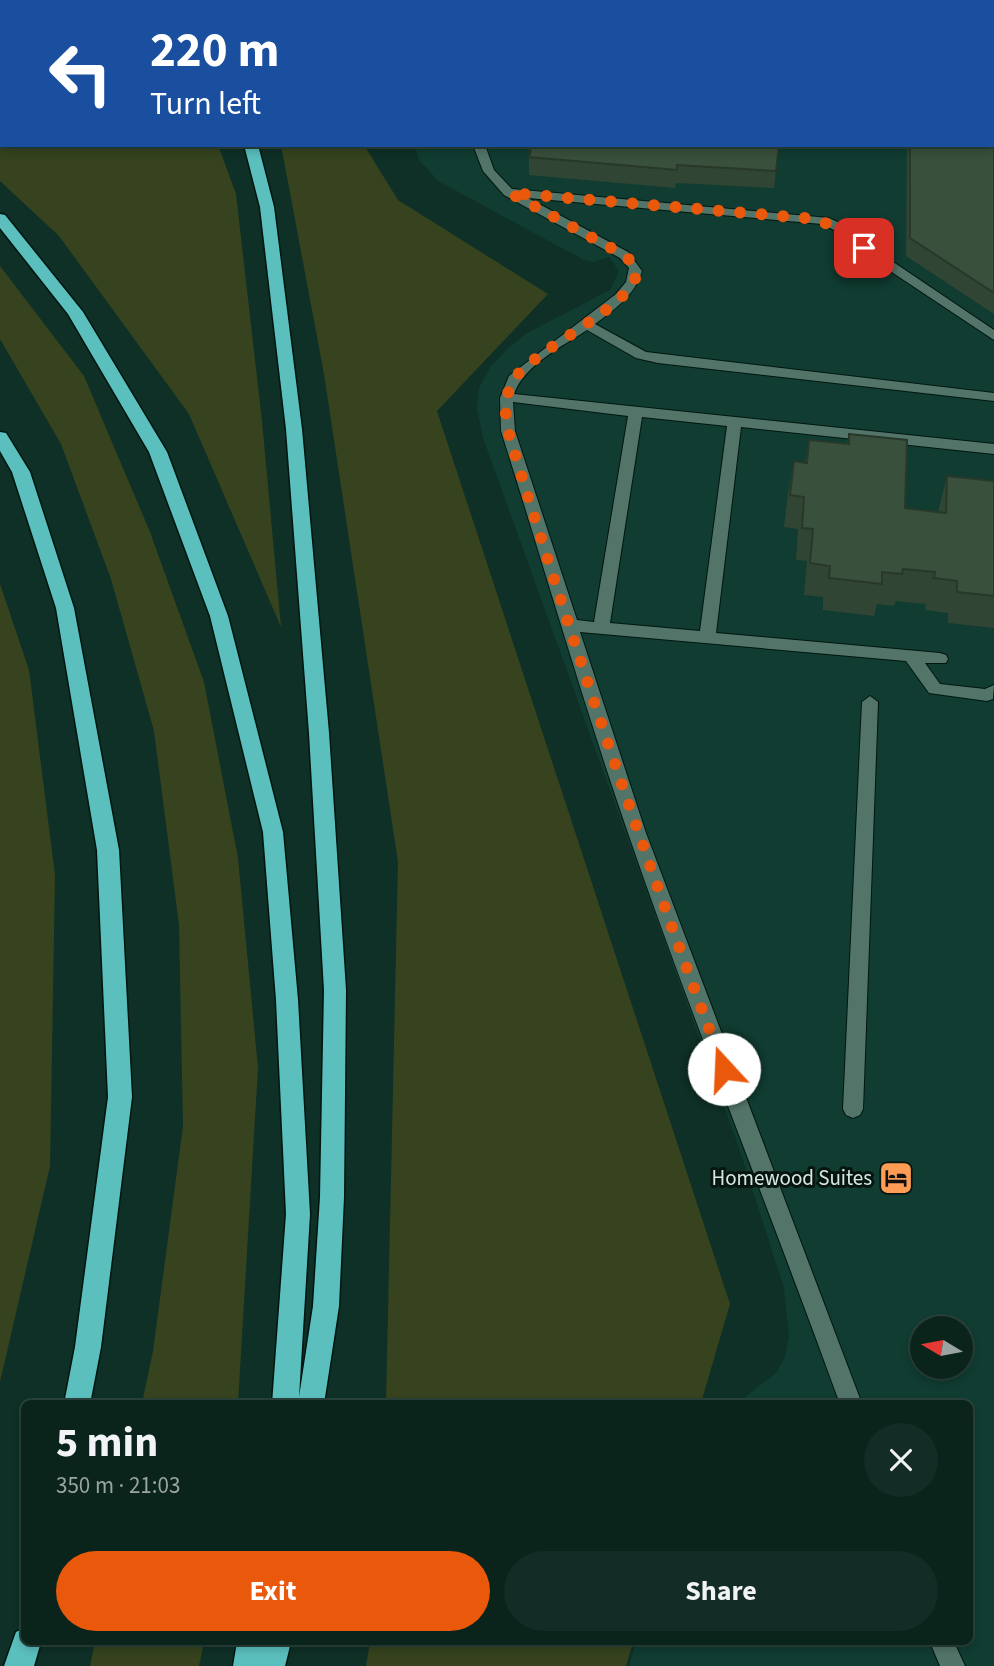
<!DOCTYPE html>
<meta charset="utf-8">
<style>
body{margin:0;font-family:"Source Sans 3",sans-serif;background:#132c25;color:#f1f3f6;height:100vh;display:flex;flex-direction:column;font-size:26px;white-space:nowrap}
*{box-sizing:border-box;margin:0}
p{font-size:23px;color:#99a4a3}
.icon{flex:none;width:38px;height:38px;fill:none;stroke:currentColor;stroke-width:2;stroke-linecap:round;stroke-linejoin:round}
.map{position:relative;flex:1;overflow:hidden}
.sheet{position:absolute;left:21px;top:1400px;width:952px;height:245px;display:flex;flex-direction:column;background:#0a241c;border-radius:10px;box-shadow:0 4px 10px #0003,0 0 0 2px #2a413b}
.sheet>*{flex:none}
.banner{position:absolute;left:0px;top:0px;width:994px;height:147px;box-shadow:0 4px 10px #0003,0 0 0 2px #2a413b;background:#1a4fa0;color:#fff;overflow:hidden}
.needle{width:46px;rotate:280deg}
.buttons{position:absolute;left:910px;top:1316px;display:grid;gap:14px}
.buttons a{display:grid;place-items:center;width:63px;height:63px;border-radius:50%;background:#0a241c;box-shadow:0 4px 10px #0003,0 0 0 2px #2a413b;font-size:35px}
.pin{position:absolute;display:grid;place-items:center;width:60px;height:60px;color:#fff;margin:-30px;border-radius:14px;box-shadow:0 4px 10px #0006}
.me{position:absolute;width:77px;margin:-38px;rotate:340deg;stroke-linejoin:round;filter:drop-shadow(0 0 5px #0008)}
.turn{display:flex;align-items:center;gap:24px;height:147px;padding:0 35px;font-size:32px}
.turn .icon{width:91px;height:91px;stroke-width:2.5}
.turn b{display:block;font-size:49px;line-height:60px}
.round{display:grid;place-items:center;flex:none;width:74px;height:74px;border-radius:37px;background:#132c25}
.head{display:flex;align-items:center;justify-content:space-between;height:119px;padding:0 35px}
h1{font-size:42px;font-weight:700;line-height:52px}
.button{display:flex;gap:14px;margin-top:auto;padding:14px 35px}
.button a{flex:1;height:80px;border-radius:42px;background:#ea580c;color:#fff;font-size:28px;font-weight:700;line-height:80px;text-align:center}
.button a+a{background:#132c25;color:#f1f3f6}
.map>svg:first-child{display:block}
</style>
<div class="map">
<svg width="994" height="1666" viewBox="0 0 994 1666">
<rect width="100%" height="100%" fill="#0e3026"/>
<!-- built -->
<path fill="#103c31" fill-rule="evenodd" d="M270,0H994V1666H629L636,1642H970V1404L737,1403L776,1373L785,1357L789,1337L784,1288L739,1148L483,438L477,409L479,388L491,366L508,348L527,333L610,290L619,271L609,257L593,262L584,260L438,181L419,160L415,145H992V2ZM922,1328H961V1367H922Z"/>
<!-- green -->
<g fill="#36431e">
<polygon points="0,0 106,2 2,2 2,145 218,145 236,194 262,421 281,627 189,414 59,236 0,181"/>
<polygon points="281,145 364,145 398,200 548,294 437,411 730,1304 701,1403 386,1403 398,862 324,374"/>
<polygon points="0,266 84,376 150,532 204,682 238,858 258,1068 238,1403 142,1403 153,1351 183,1126 179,925 154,731 111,579 61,444 0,339"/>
<polygon points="0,584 29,670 55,875 50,1166 0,1382"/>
<polygon points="95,1642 204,1642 199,1666 90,1666"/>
<polygon points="370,1642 633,1642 626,1666 366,1666"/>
</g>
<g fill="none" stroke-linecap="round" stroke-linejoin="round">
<!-- lane casing -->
<g stroke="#001610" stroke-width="2">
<g id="lane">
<polygon points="394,0 405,0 406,2 395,2"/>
<path d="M473,145H485L494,170L512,189L829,218L844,225L868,245L994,330V340L860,251L836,231L822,224L528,198L628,252L642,271C635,295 615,309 595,324L646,352L994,393V401L658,363L636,358L587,330C563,346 524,365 514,394L994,444V454L741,427L716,633L940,653L946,655L948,659L946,663H925L940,684L985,689L994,685L993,699L987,701L929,693L906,661L580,632L646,833L862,1404H840C771,1213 694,1025 628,833C582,700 544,566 501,431L500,398L509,376L616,294L626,282L629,268L620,258L504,195L483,171ZM513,402L628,416L594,622L577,620L515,431ZM642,417L727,426L700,631L610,623Z"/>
<polygon points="870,696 878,702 863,1109 860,1115 853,1118 846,1115 843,1109 862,702"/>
<polygon points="930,1642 954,1642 965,1666 940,1666"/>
</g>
</g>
<!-- highway casing -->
<g stroke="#001610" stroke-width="3">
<g id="highway">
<polygon points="133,0 146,0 147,2 134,2"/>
<polygon points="244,145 258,145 274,207 302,429 329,733 346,990 344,1197 339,1306 324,1404 272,1404 286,1214 276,1000 263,832 210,616 149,452 68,314 0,228 0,214 5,215 83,312 167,452 228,616 283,832 298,1000 310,1214 299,1397 313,1306 320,1197 324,990 309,733 286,429 260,207"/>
<polygon points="0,432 6,433 30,472 74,608 119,850 132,1097 101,1347 90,1404 64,1404 75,1347 108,1097 97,850 56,608 12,472 0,451"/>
<polygon points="24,1628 24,1642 41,1642 34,1666 4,1666 16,1632"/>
<polygon points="237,1642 291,1642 285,1666 233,1666"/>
</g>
</g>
<!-- lane -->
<use href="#lane" fill="#537569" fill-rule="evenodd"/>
<!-- highway -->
<use href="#highway" fill="#5bbfbe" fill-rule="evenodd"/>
</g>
<!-- wall -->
<g fill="#314534">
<polygon points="439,0 994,0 994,314 906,256 907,145 992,145 992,2 439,2"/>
<polygon points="529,145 776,171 774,188 676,183 675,188 529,175 529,157 531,151 529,151"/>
<polygon points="849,434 905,508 938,512 947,476 994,481 994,628 948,623 948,613 925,610 926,604 896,601 894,606 877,604 874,616 823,610 823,597 804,595 807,561 796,560 798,529 784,527 788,493 794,461 805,462 809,440 847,444"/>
</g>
<!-- building -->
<g fill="#39503c" stroke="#28382a" stroke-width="2">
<polygon points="459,0 994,0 994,293 910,238 910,145 992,145 992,2 462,2"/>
<polygon points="532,145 779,145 776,171 677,165 677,170 529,157"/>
<polygon points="849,434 907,440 905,508 946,513 947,476 994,481 994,596 957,592 957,581 934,578 935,572 903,569 902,574 882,572 882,584 829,578 830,566 810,563 813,529 802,528 804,497 790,495 794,461 807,463 809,440 849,444"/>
</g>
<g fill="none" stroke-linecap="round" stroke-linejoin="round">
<!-- route -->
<path stroke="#ea580c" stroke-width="12" stroke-dasharray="0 21.6" d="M724,1069C647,864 577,657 513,448C506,426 501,403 513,381C531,350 640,303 636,271C635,264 628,259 624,255L510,193L805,218C830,222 845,231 864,248"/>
</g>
<!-- icons -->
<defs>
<g id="hotel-square" transform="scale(1.75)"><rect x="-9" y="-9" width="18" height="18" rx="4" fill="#fd9d55" stroke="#071510"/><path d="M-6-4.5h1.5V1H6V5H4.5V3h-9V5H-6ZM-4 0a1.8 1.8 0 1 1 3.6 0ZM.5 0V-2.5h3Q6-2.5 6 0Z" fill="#111"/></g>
</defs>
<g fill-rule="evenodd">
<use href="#hotel-square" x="896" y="1178"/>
</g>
<g text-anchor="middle" stroke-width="6" stroke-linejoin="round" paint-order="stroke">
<!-- poi labels -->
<g font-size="21" fill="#d6e8e2" stroke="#071510" text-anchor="end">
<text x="872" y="1185">Homewood Suites</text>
</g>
</g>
</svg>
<div class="buttons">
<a><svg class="needle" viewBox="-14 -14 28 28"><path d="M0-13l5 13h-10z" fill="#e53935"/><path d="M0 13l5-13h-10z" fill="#99a4a3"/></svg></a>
</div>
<div class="pin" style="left:864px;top:248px;background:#d93025"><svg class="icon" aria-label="arrive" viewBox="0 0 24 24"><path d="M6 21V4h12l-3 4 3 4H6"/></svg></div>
<svg class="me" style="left:724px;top:1069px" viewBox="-20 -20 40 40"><circle r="19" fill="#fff"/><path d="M0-13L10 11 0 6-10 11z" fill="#ea580c"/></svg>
<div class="banner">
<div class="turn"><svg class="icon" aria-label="left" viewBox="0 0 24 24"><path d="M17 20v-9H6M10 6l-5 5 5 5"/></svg><div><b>220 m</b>Turn left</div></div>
</div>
<section class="sheet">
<div class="head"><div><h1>5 min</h1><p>350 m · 21:03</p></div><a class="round"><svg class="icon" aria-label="close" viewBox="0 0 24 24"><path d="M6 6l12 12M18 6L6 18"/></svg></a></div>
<div class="button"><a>Exit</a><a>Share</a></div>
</section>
</div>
